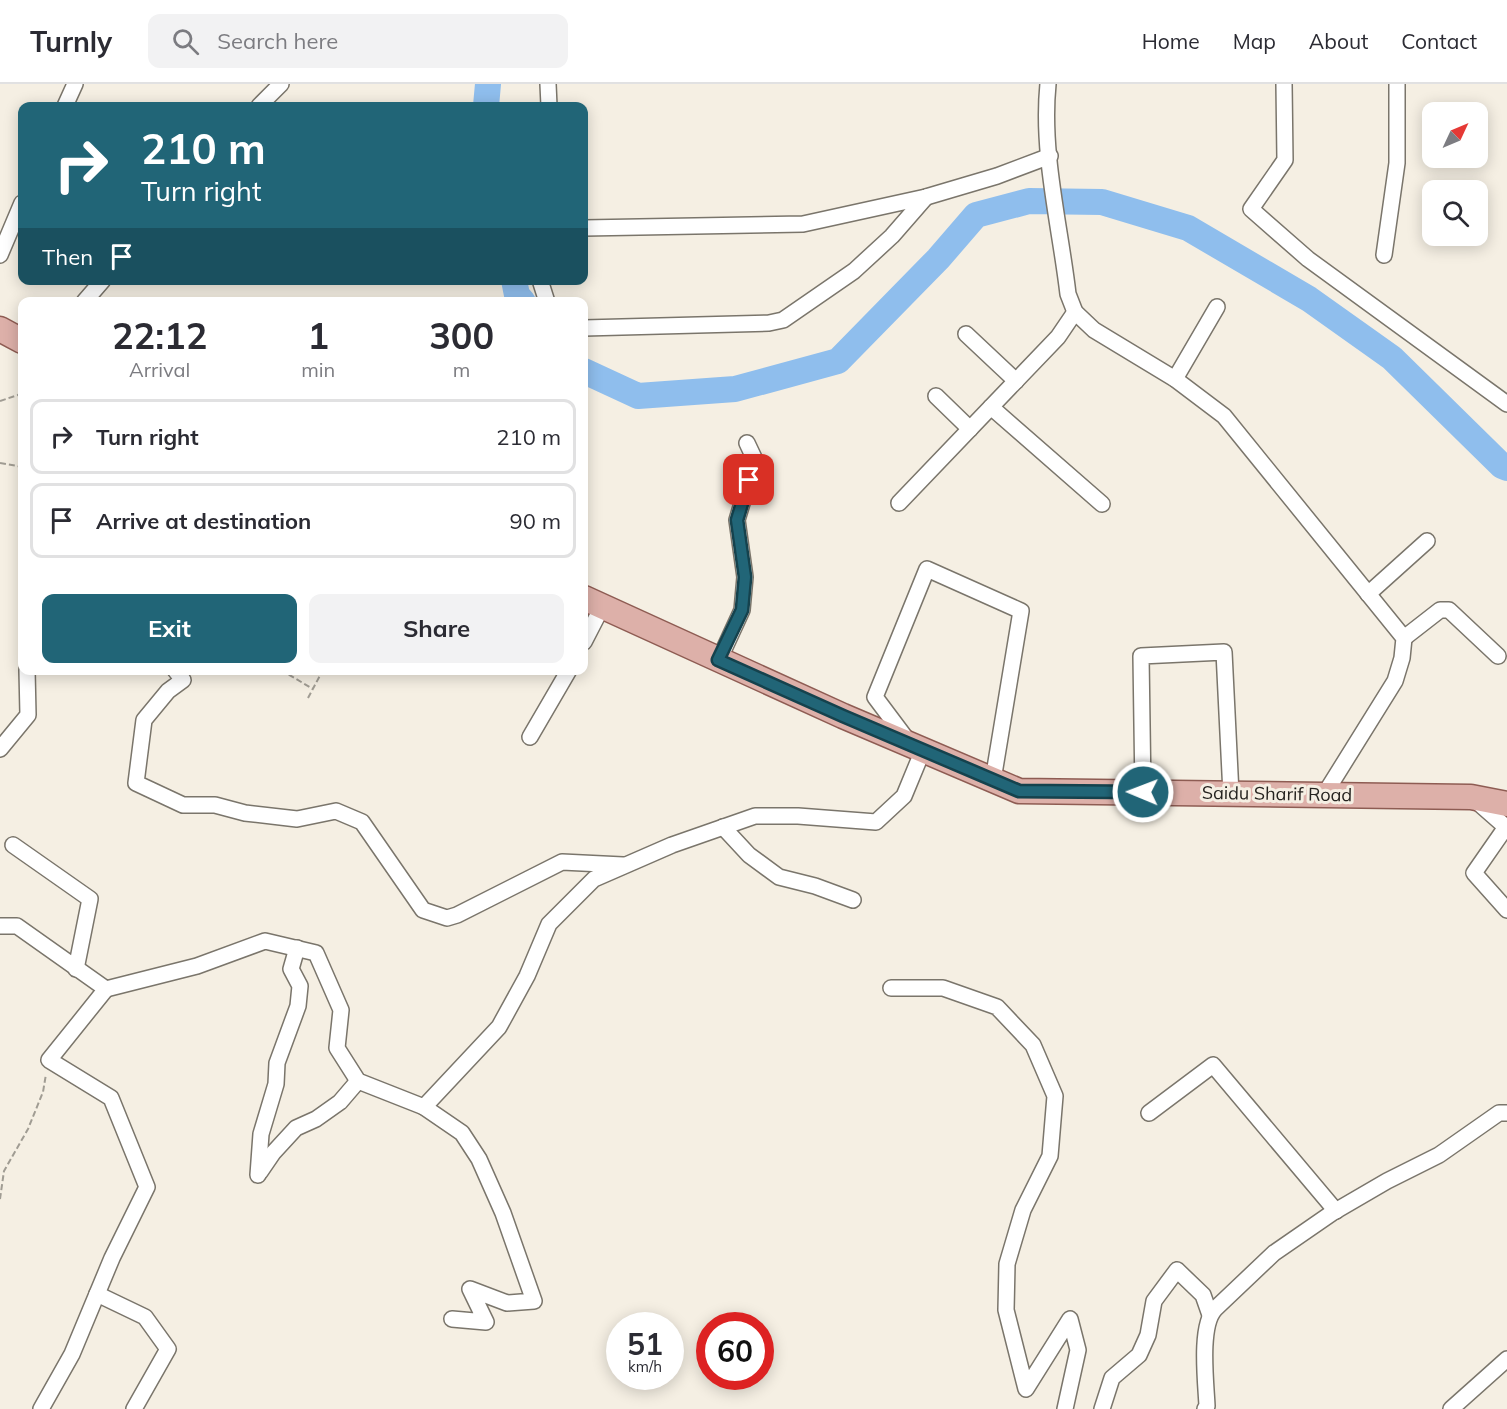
<!DOCTYPE html>
<style>
body{margin:0;font-family:Mulish,sans-serif;background:#f2f2f3;color:#2b2b33;height:100vh;display:flex;flex-direction:column;font-size:22px;white-space:nowrap}
*{box-sizing:border-box;margin:0}
p{font-size:20px;color:#7c7c81}
.icon{flex:none;width:33px;height:33px;fill:none;stroke:currentColor;stroke-width:2;stroke-linecap:round;stroke-linejoin:round}
.map{position:relative;flex:1;overflow:hidden}
.side{position:absolute;left:18px;top:213px;width:570px;height:378px;display:flex;flex-direction:column;background:#fff;border-radius:12px;box-shadow:0 3px 15px #0003}
.side>*{flex:none}
.banner{position:absolute;left:18px;top:18px;width:570px;height:183px;border-radius:12px;box-shadow:0 3px 15px #0003;background:#216577;color:#fff;overflow:hidden}
.needle{width:39px;rotate:46deg}
.tools{position:absolute;left:1422px;top:18px;display:grid;gap:12px}
.tools a{display:grid;place-items:center;width:66px;height:66px;border-radius:12px;background:#fff;box-shadow:0 3px 15px #0003;font-size:30px}
.speed{position:absolute;left:606px;top:1228px;display:flex;gap:12px;font-size:30px;font-weight:700;text-align:center}
.speed>*{display:grid;place-content:center;width:78px;height:78px;border-radius:50%;background:#fff;box-shadow:0 3px 15px #0003;line-height:1}
.speed small{font-size:15px;font-weight:400}
.speed .limit{border:9px solid #d22;background:#fff;color:#111}
.pin{position:absolute;display:grid;place-items:center;width:51px;height:51px;color:#fff;margin:-26px;border-radius:12px;box-shadow:0 3px 9px #0006}
.me{position:absolute;width:66px;margin:-33px;rotate:271deg;stroke-linejoin:round;filter:drop-shadow(0 0 4px #0008)}
.turn{display:flex;align-items:center;gap:21px;height:126px;padding:0 24px;font-size:27px}
.turn .icon{width:78px;height:78px;stroke-width:2.5}
.turn b{display:block;font-size:42px;line-height:51px}
.then{display:flex;align-items:center;height:57px;padding:0 24px;background:#0003;gap:12px;font-size:22px}
.eta{display:flex;justify-content:space-evenly;align-items:center;height:102px;text-align:center}
.eta b{font-size:36px;font-weight:700;line-height:42px}
.button{display:flex;gap:12px;margin-top:auto;padding:12px 24px}
.button a{flex:1;height:69px;border-radius:12px;background:#216577;color:#fff;font-size:24px;font-weight:700;line-height:69px;text-align:center}
.button a+a{background:#f2f2f3;color:#2b2b33}
ul{padding:0;list-style:none}
li{display:flex;align-items:center;gap:18px;height:75px;margin:0 12px 9px;padding:0 12px;border:3px solid #e1e1e2;border-radius:12px}
li div{flex:1}
li b{display:block;font-size:22px}
li em{font-style:normal}
header{display:flex;align-items:center;gap:36px;box-sizing:border-box;height:84px;padding:0 30px;background:#fff;border-bottom:2px solid #e1e1e2}
header strong{font-size:28px}
nav{display:flex;gap:33px;margin-inline-start:auto;font-size:21px}
.search{width:420px;height:54px;background:#f2f2f3;display:flex;align-items:center;gap:15px;box-sizing:border-box;padding:0 21px;border-radius:12px;color:#7c7c81;font-size:22px}
.map>svg:first-child{display:block}
</style>
<header>
<strong>Turnly</strong>
<div class="search"><svg class="icon" aria-label="search" viewBox="0 0 24 24"><circle cx="10" cy="10" r="6"/><path d="M15 15l6 6"/></svg>Search here</div>
<nav><a>Home</a><a>Map</a><a>About</a><a>Contact</a></nav>
</header>
<div class="map">
<svg width="1507" height="1325" viewBox="0 0 1507 1325">
<rect width="100%" height="100%" fill="#f5efe3"/>
<g fill="none" stroke-linecap="round" stroke-linejoin="round">
<!-- river -->
<g stroke="#8fbeed" stroke-width="26">
<polyline points="486,22 488,0"/>
<polyline points="514,196 517,211 523,218"/>
<polyline points="584,287 638,312 735,305 838,277 938,175 976,131 1029,117 1102,118 1188,144 1309,215 1392,274 1502,382 1507,384"/>
</g>
<!-- street casing -->
<g stroke="#7a756b" stroke-width="18">
<g id="street">
<polyline points="548,0 549,22"/>
<path d="M1048,0C1041,69 1060,141 1068,210L1075,228L1094,246L1175,295L1224,332L1404,554L1402,574L1395,597L1324,711"/>
<polyline points="1284,0 1285,76 1251,125 1308,175 1507,320"/>
<polyline points="65,22 75,0"/>
<polyline points="259,22 281,0"/>
<polyline points="584,144 803,140 926,113 997,92 1050,72"/>
<polyline points="0,171 22,119"/>
<polyline points="1384,171 1397,79 1397,0"/>
<polyline points="540,196 547,218"/>
<polyline points="84,218 103,196"/>
<polyline points="584,244 769,239 783,236 854,187 892,152 926,113"/>
<polyline points="966,250 1016,297"/>
<polyline points="1175,295 1217,223"/>
<polyline points="936,312 970,345"/>
<polyline points="991,323 1102,420"/>
<polyline points="899,419 1058,253 1075,228"/>
<polyline points="1368,510 1427,457"/>
<polyline points="1404,554 1440,526 1449,526 1498,572"/>
<polyline points="584,558 602,523"/>
<polyline points="719,576 742,526 745,493 737,436 755,376 747,359"/>
<polyline points="175,586 183,596 168,607 144,636 136,699 183,721 215,721 245,729 297,735 336,727 362,738 423,826 447,834 457,831 562,778 623,781"/>
<polyline points="530,653 569,586"/>
<polyline points="908,657 875,613 927,485 1021,527 993,696"/>
<polyline points="0,665 28,631 27,586"/>
<polyline points="1143,708 1141,572 1224,568 1231,710"/>
<polyline points="1474,715 1507,744"/>
<polyline points="723,743 749,771 779,793 815,802 853,816"/>
<polyline points="1506,743 1474,789 1507,826"/>
<polyline points="13,761 90,815 76,885"/>
<polyline points="0,842 17,842 106,905 197,882 265,857 316,869 341,926 337,964 358,997 424,1023 499,943 527,892 549,840 594,795 672,761 755,732 798,732 876,738 904,712 923,666"/>
<polyline points="891,904 943,904 997,923 1033,961 1055,1012 1050,1072 1023,1126 1007,1180 1006,1226 1026,1305 1070,1235 1078,1266 1065,1325"/>
<polyline points="424,1023 462,1049 479,1075 503,1129 534,1217 507,1219 470,1205 486,1238 452,1235"/>
<polyline points="1149,1029 1213,981 1336,1127"/>
<polyline points="260,1088 273,1069 296,1044 316,1035 340,1018 358,997"/>
<polyline points="258,1091 261,1050 276,1000 277,979 298,922 300,902 291,885 297,864"/>
<polyline points="97,1210 145,1233 168,1265 134,1325"/>
<polyline points="41,1325 72,1270 112,1174 147,1103 111,1014 49,976 106,905"/>
<polyline points="1102,1325 1112,1294 1139,1271 1148,1251 1154,1217 1177,1186 1203,1211 1210,1231"/>
<path d="M1205,1325L1207,1322C1206,1299 1199,1242 1215,1225L1274,1169L1332,1129L1387,1097L1439,1071L1499,1029H1507"/>
<polyline points="1451,1325 1507,1275"/>
</g>
</g>
<!-- primary casing -->
<g stroke="#8e5c53" stroke-width="27">
<g id="primary">
<polyline points="0,245 22,257"/>
<polyline points="584,514 843,632 1019,707 1471,713 1507,720"/>
</g>
</g>
<!-- path -->
<g stroke="#a09c93" stroke-width="2" stroke-dasharray="6 3" stroke-linecap="butt">
<polyline points="0,317 18,311 22,306"/>
<polyline points="0,379 18,382 22,386"/>
<polyline points="281,586 313,605"/>
<polyline points="308,614 323,586"/>
<polyline points="0,1115 4,1087 28,1045 43,1008 46,990"/>
</g>
<!-- street -->
<use href="#street" stroke="#fff" stroke-width="15"/>
<!-- primary -->
<use href="#primary" stroke="#ddb0a9" stroke-width="24"/>
</g>
<g fill="none" stroke-linecap="round" stroke-linejoin="round">
<!-- route casing -->
<g stroke="#15424d" stroke-width="15">
<polyline id="route" points="749,396 737,436 745,493 742,526 718,576 843,632 1019,707 1143,708"/>
</g>
<!-- route -->
<use href="#route" stroke="#216577" stroke-width="10"/>
</g>
<g text-anchor="middle" stroke-width="6" stroke-linejoin="round" paint-order="stroke">
<!-- street labels -->
<g font-size="18" fill="#25231f" stroke="#f5efe3">
<text transform="translate(1277 710) rotate(1)" y="6">Saidu Sharif Road</text>
</g>
</g>
</svg>
<div class="tools">
<a><svg class="needle" viewBox="-14 -14 28 28"><path d="M0-13l5 13h-10z" fill="#e53935"/><path d="M0 13l5-13h-10z" fill="#7c7c81"/></svg></a>
<a><svg class="icon" aria-label="search" viewBox="0 0 24 24"><circle cx="10" cy="10" r="6"/><path d="M15 15l6 6"/></svg></a>
</div>
<div class="speed"><div>51<small>km/h</small></div><div class="limit">60</div></div>
<div class="pin" style="left:749px;top:396px;background:#d93025"><svg class="icon" aria-label="arrive" viewBox="0 0 24 24"><path d="M6 21V4h12l-3 4 3 4H6"/></svg></div>
<svg class="me" style="left:1143px;top:708px" viewBox="-20 -20 40 40"><circle r="17" fill="#216577" stroke="#fff" stroke-width="3"/><path d="M0-11L8 9 0 5-8 9z" fill="#fff"/></svg>
<div class="banner">
<div class="turn"><svg class="icon" aria-label="right" viewBox="0 0 24 24"><path d="M7 20v-9h11M14 6l5 5-5 5"/></svg><div><b>210 m</b>Turn right</div></div>
<div class="then">Then<svg class="icon" aria-label="arrive" viewBox="0 0 24 24"><path d="M6 21V4h12l-3 4 3 4H6"/></svg></div>
</div>
<section class="side">
<div class="eta">
<div><b>22:12</b><p>Arrival</p></div>
<div><b>1</b><p>min</p></div>
<div><b>300</b><p>m</p></div>
</div>
<ul>
<li><svg class="icon" aria-label="right" viewBox="0 0 24 24"><path d="M7 20v-9h11M14 6l5 5-5 5"/></svg><div><b>Turn right</b></div><em>210 m</em></li>
<li><svg class="icon" aria-label="arrive" viewBox="0 0 24 24"><path d="M6 21V4h12l-3 4 3 4H6"/></svg><div><b>Arrive at destination</b></div><em>90 m</em></li>
</ul>
<div class="button"><a>Exit</a><a>Share</a></div>
</section>
</div>
